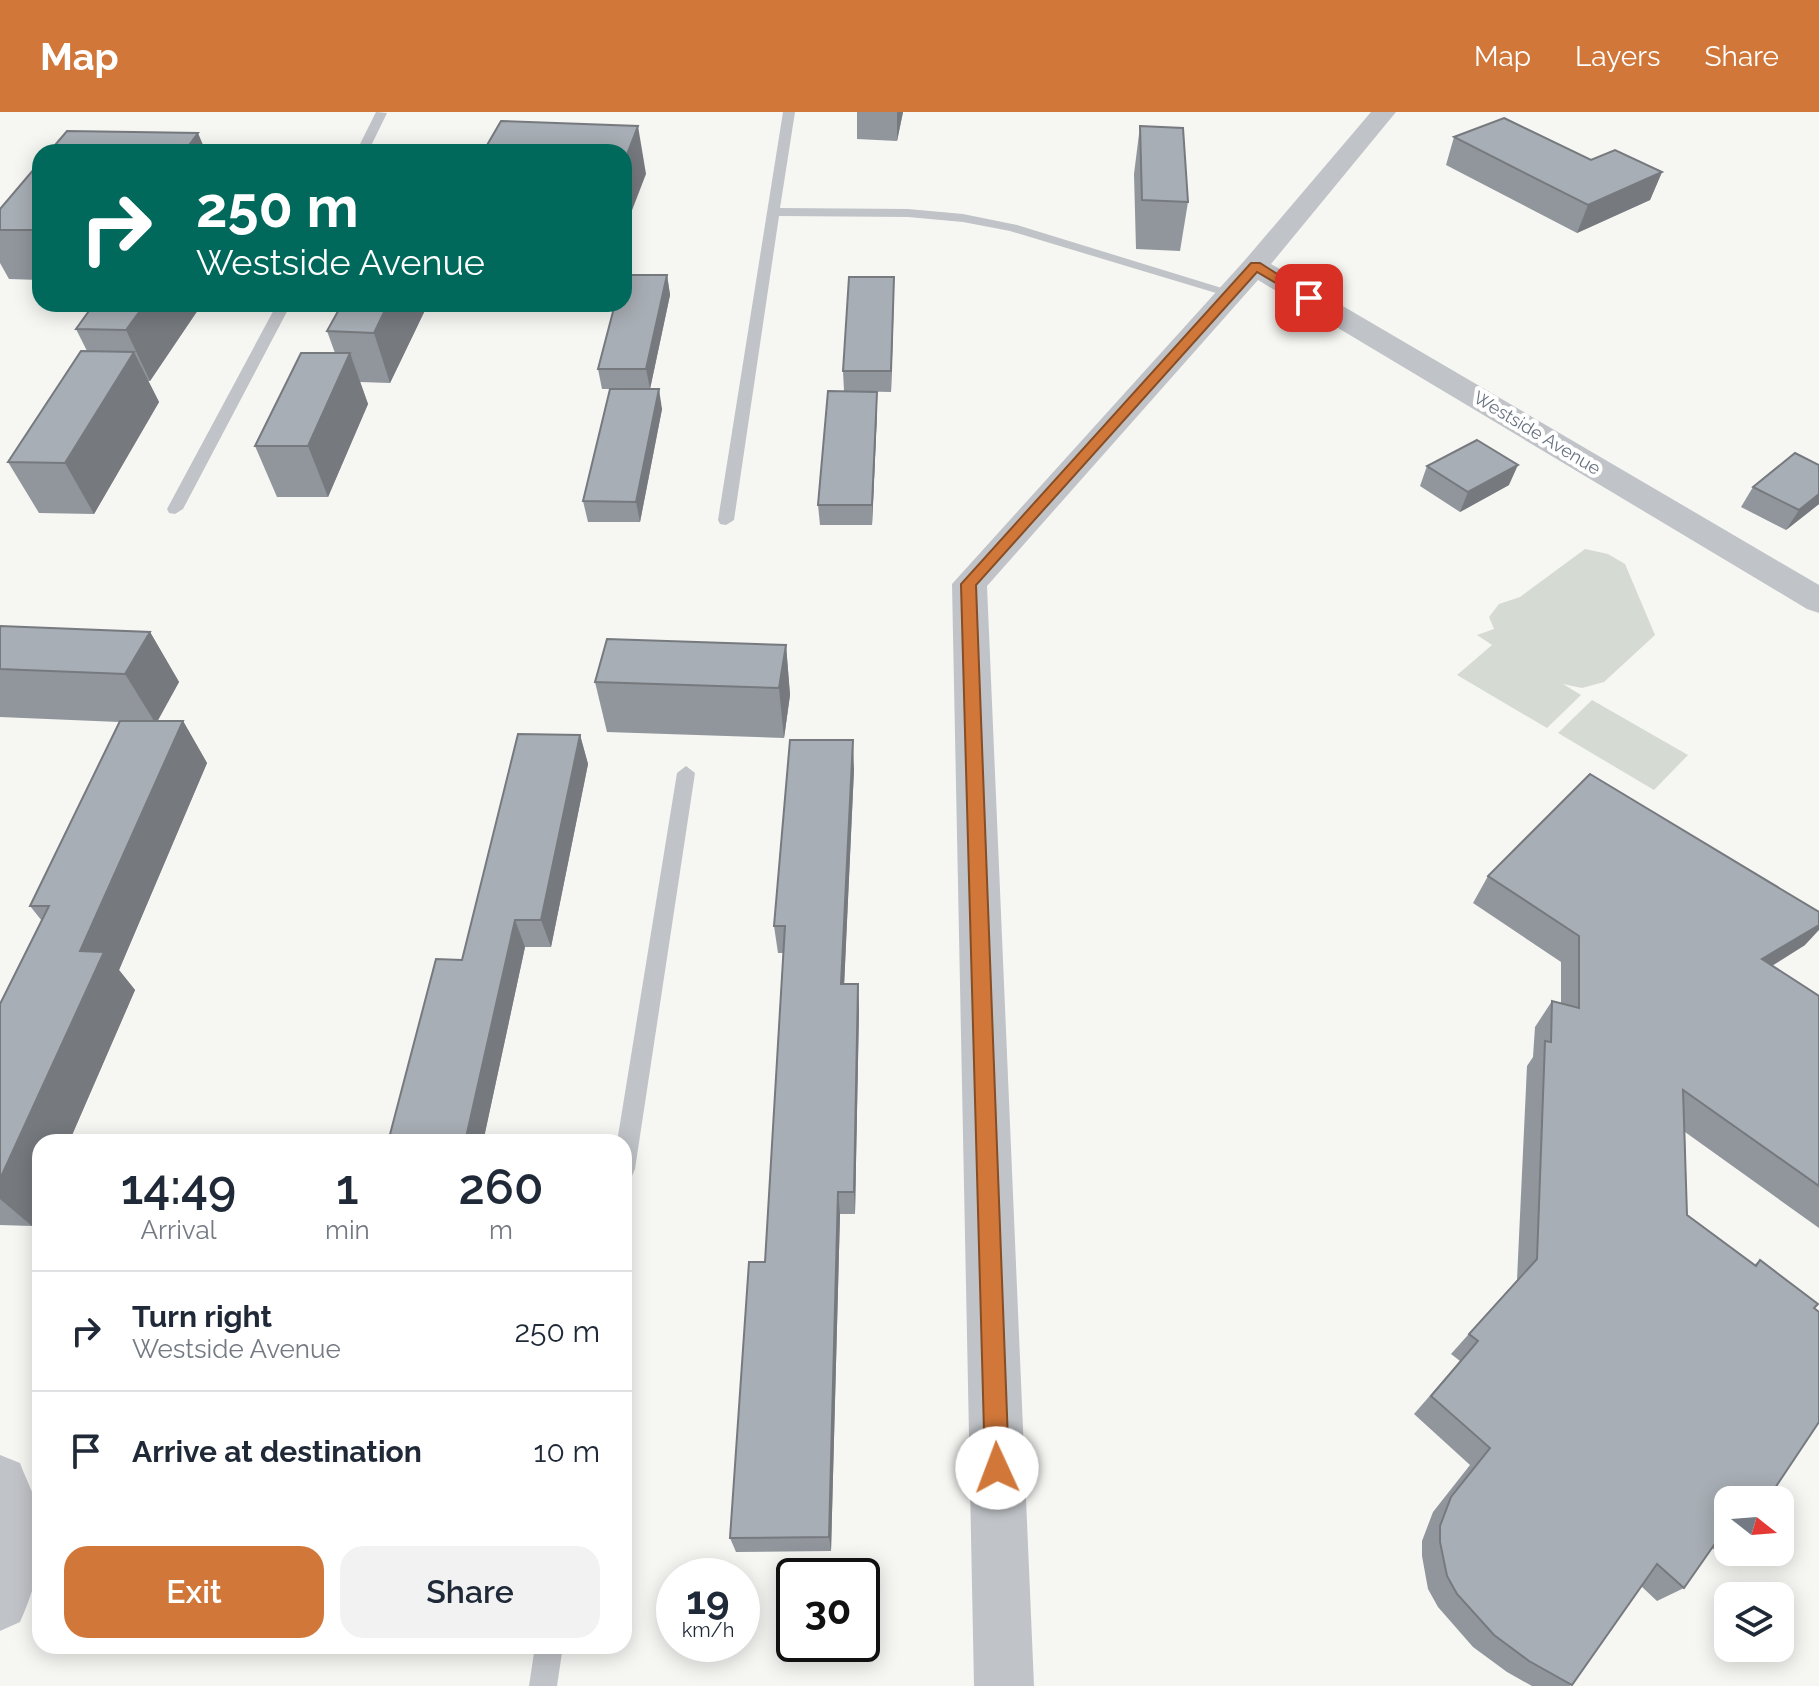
<!DOCTYPE html>
<style>
body{margin:0;font-family:Raleway,sans-serif;background:#f2f2f3;color:#1f2937;height:100vh;display:flex;flex-direction:column;font-size:30px;white-space:nowrap}
*{box-sizing:border-box;margin:0}
p{font-size:26px;color:#747a83}
.icon{flex:none;width:44px;height:44px;fill:none;stroke:currentColor;stroke-width:2;stroke-linecap:round;stroke-linejoin:round}
.map{position:relative;flex:1;overflow:hidden}
.panel{position:absolute;left:32px;top:1022px;width:600px;height:520px;display:flex;flex-direction:column;background:#fff;border-radius:24px;box-shadow:0 4px 20px #0003}
.panel>*{flex:none}
.top-card{position:absolute;left:32px;top:32px;width:600px;height:168px;border-radius:24px;box-shadow:0 4px 20px #0003;background:#00695c;color:#fff;overflow:hidden}
.needle{width:52px;rotate:107deg}
.fabs{position:absolute;left:1714px;top:1374px;display:grid;gap:16px}
.fabs a{display:grid;place-items:center;width:80px;height:80px;border-radius:16px;background:#fff;box-shadow:0 4px 20px #0003;font-size:40px}
.speed{position:absolute;left:656px;top:1446px;display:flex;gap:16px;font-size:40px;font-weight:700;text-align:center}
.speed>*{display:grid;place-content:center;width:104px;height:104px;border-radius:50%;background:#fff;box-shadow:0 4px 20px #0003;line-height:1}
.speed small{font-size:20px;font-weight:400}
.speed .limit{border:4px solid #111;border-radius:12px;background:#fff;color:#111}
.pin{position:absolute;display:grid;place-items:center;width:68px;height:68px;color:#fff;margin:-34px;border-radius:16px;box-shadow:0 4px 12px #0006}
.me{position:absolute;width:88px;margin:-44px;rotate:358deg;stroke-linejoin:round;filter:drop-shadow(0 0 6px #0008)}
.turn{display:flex;align-items:center;gap:28px;height:168px;padding:0 32px;font-size:36px}
.turn .icon{width:104px;height:104px;stroke-width:2.5}
.turn b{display:block;font-size:56px;line-height:68px}
.eta{display:flex;justify-content:space-evenly;align-items:center;height:136px;text-align:center}
.eta b{font-size:48px;font-weight:600;line-height:56px}
.button{display:flex;gap:16px;margin-top:auto;padding:16px 32px}
.button a{flex:1;height:92px;border-radius:24px;background:#d07739;color:#fff;font-size:32px;font-weight:600;line-height:92px;text-align:center}
.button a+a{background:#f2f2f3;color:#1f2937}
ul{padding:0;list-style:none}
li{display:flex;align-items:center;gap:24px;height:120px;padding:0 32px;border-top:2px solid #e0e1e3}
li div{flex:1}
li b{display:block;font-size:30px}
li em{font-style:normal}
header{display:flex;align-items:center;gap:48px;box-sizing:border-box;height:112px;padding:0 40px;background:#d07739;color:#fff}
header strong{font-size:38px}
nav{display:flex;gap:44px;margin-inline-start:auto;font-size:28px}
.map>svg:first-child{display:block}
</style>
<header>
<strong>Map</strong>
<nav><a>Map</a><a>Layers</a><a>Share</a></nav>
</header>
<div class="map">
<svg width="1819" height="1574" viewBox="0 0 1819 1574">
<rect width="100%" height="100%" fill="#f6f6f3"/>
<!-- green -->
<g fill="#d5dbd3">
<polygon points="1585,437 1608,442 1625,452 1655,523 1604,570 1582,576 1563,572 1581,583 1547,616 1457,563 1492,533 1477,523 1494,517 1489,505 1499,492 1520,485"/>
<polygon points="1592,588 1688,643 1654,678 1558,621"/>
</g>
<g fill="none" stroke-linecap="round" stroke-linejoin="round">
<!-- service -->
<g fill="#c0c3c7" fill-rule="evenodd">
<polygon points="376,0 387,1 368,40 356,40"/>
<polygon points="783,0 795,0 780,96 908,97 963,102 1017,113 1238,181 1226,184 1010,119 963,110 908,105 779,104 734,408 726,413 720,412 718,408"/>
<polygon points="277,192 291,192 183,397 175,402 169,401 167,397"/>
<polygon points="686,654 695,661 635,1057 632,1064 624,1067 624,1030 617,1030 677,661"/>
<polygon points="535,1534 563,1534 557,1574 529,1574"/>
</g>
<!-- minor -->
<g fill="#c0c3c7" fill-rule="evenodd">
<polygon points="1371,0 1396,0 1271,152 1819,473 1819,501 1807,497 1258,168 987,474 1034,1574 974,1574 952,472 1245,148"/>
<path d="M0,1343L20,1351C26,1368 37,1387 40,1405C46,1441 34,1478 20,1510L0,1519Z"/>
</g>
</g>
<!-- wall -->
<g fill="#90969c">
<polygon points="857,0 903,0 897,29 857,27"/>
<polygon points="1140,14 1188,90 1180,139 1136,137 1134,62"/>
<polygon points="1454,25 1591,48 1662,60 1650,88 1577,121 1446,53"/>
<polygon points="40,50 40,168 9,167 0,151 0,97"/>
<polygon points="667,163 670,183 650,277 662,297 640,410 588,410 583,389 610,277 602,277 598,257"/>
<polygon points="894,165 891,280 844,279 843,259"/>
<polygon points="94,192 202,192 150,269 148,269 159,290 94,402 39,401 8,350 87,239 76,217"/>
<polygon points="428,192 390,271 360,270 368,292 328,385 277,385 255,334 335,241 327,219"/>
<polygon points="877,300 872,413 820,413 818,393"/>
<polygon points="1819,353 1819,392 1786,418 1741,395 1753,375"/>
<polygon points="1427,354 1509,373 1460,400 1420,374"/>
<polygon points="0,514 150,520 179,570 157,609 183,609 207,651 119,858 135,878 69,1030 40,1030 40,1096 32,1114 0,1113 0,892 42,809 30,794 119,610 0,605"/>
<polygon points="786,533 790,583 784,626 607,620 595,570"/>
<polygon points="580,623 588,652 551,835 525,835 483,1030 388,1030 462,848"/>
<polygon points="854,657 844,872 858,872 859,898 855,1102 840,1102 831,1439 736,1440 730,1426 765,1150 783,841 778,841 774,814"/>
<polygon points="1488,764 1805,833 1772,854 1819,884 1819,1116 1685,1020 1687,1103 1754,1153 1760,1148 1814,1196 1728,1388 1728,1432 1715,1438 1712,1436 1684,1476 1657,1489 1641,1474 1572,1573 1569,1574 1532,1574 1507,1560 1473,1535 1438,1495 1428,1477 1422,1444 1422,1429 1433,1400 1470,1353 1414,1302 1460,1249 1451,1242 1517,1168 1527,954 1533,945 1535,915 1552,889 1561,891 1561,850 1473,791"/>
</g>
<!-- shaded-wall -->
<g fill="#767a7f">
<polygon points="897,0 903,0 897,29"/>
<polygon points="638,14 646,62 624,119 624,50"/>
<polygon points="198,21 206,40 184,40"/>
<polygon points="1662,60 1650,88 1577,121 1588,93"/>
<polygon points="667,163 670,183 650,277 646,257"/>
<polygon points="894,165 894,185 891,280 891,259"/>
<polygon points="145,192 202,192 150,269 126,218"/>
<polygon points="388,192 428,192 390,271 374,221"/>
<polygon points="134,240 159,290 94,402 65,351"/>
<polygon points="350,241 368,292 328,385 308,334"/>
<polygon points="659,277 662,297 640,410 636,390"/>
<polygon points="877,280 877,300 872,413 872,393"/>
<polygon points="1518,353 1509,373 1460,400 1468,380"/>
<polygon points="1819,382 1819,392 1786,418 1799,398"/>
<polygon points="150,520 179,570 156,612 125,562"/>
<polygon points="786,533 790,583 784,626 779,576"/>
<polygon points="183,609 207,651 119,858 135,878 69,1030 40,1030 40,1096 32,1114 0,1087 0,1067 80,839"/>
<polygon points="580,623 588,652 551,835 541,808"/>
<polygon points="853,628 854,657 843,898 841,872"/>
<polygon points="515,808 525,835 483,1030 465,1030"/>
<polygon points="1819,813 1819,818 1805,833 1739,874 1762,847"/>
<polygon points="858,872 859,898 855,1102 854,1080"/>
<polygon points="838,1080 840,1102 831,1439 829,1425"/>
</g>
<!-- building -->
<g fill="#a8aeb5" stroke="#767a7f" stroke-width="2">
<polygon points="1504,6 1591,48 1615,38 1662,60 1588,93 1454,25"/>
<polygon points="501,9 638,14 624,50 624,40 483,40"/>
<polygon points="1140,14 1183,16 1188,90 1142,88"/>
<polygon points="67,19 198,21 184,40 49,40"/>
<polygon points="40,50 40,118 0,118 0,97"/>
<polygon points="624,163 667,163 646,257 598,257 615,192 624,192"/>
<polygon points="849,165 894,165 891,259 843,259"/>
<polygon points="94,192 145,192 126,218 76,217"/>
<polygon points="342,192 388,192 374,221 327,219"/>
<polygon points="81,239 134,240 65,351 8,350"/>
<polygon points="301,241 350,241 308,334 255,334"/>
<polygon points="610,277 659,277 636,390 583,389"/>
<polygon points="828,279 877,280 872,393 818,393"/>
<polygon points="1477,328 1518,353 1468,380 1427,354"/>
<polygon points="1795,341 1819,353 1819,382 1799,398 1753,375"/>
<polygon points="0,514 150,520 125,562 0,557"/>
<polygon points="607,527 786,533 779,576 595,570"/>
<polygon points="120,609 183,609 80,839 104,840 0,1067 0,892 49,794 30,794"/>
<polygon points="518,622 580,623 541,808 515,808 465,1030 388,1030 436,847 462,848"/>
<polygon points="790,628 853,628 841,872 858,872 854,1080 838,1080 829,1425 730,1426 749,1150 765,1150 785,814 774,814"/>
<polygon points="1590,662 1819,800 1819,813 1762,847 1819,884 1819,1074 1683,978 1687,1103 1756,1154 1760,1148 1818,1192 1814,1196 1819,1200 1819,1310 1767,1388 1728,1388 1728,1413 1684,1476 1657,1452 1572,1573 1529,1549 1494,1523 1457,1482 1447,1464 1440,1430 1440,1414 1451,1385 1490,1336 1431,1284 1478,1229 1469,1222 1537,1147 1545,929 1551,930 1552,889 1579,896 1579,824 1488,764"/>
</g>
<!-- route -->
<polygon fill="#d07739" stroke="#874d25" stroke-width="2" points="1251,151 1260,151 1315,186 1305,188 1257,160 976,473 1009,1356 1006,1364 997,1368 989,1364 985,1356 961,472"/>
<g text-anchor="middle" stroke-width="8" stroke-linejoin="round" paint-order="stroke">
<!-- far-street labels -->
<g font-size="18" fill="#687281" stroke="#fff">
<text transform="translate(1537 321) rotate(31)" y="6">Westside Avenue</text>
</g>
</g>
</svg>
<div class="fabs">
<a><svg class="needle" viewBox="-14 -14 28 28"><path d="M0-13l5 13h-10z" fill="#e53935"/><path d="M0 13l5-13h-10z" fill="#747a83"/></svg></a>
<a><svg class="icon" aria-label="layers" viewBox="0 0 24 24"><path d="M12 4l9 5-9 5-9-5zM3 14l9 5 9-5"/></svg></a>
</div>
<div class="speed"><div>19<small>km/h</small></div><div class="limit">30</div></div>
<div class="pin" style="left:1309px;top:186px;background:#d93025"><svg class="icon" aria-label="arrive" viewBox="0 0 24 24"><path d="M6 21V4h12l-3 4 3 4H6"/></svg></div>
<svg class="me" style="left:997px;top:1356px" viewBox="-20 -20 40 40"><circle r="19" fill="#fff"/><path d="M0-13L10 11 0 6-10 11z" fill="#d07739"/></svg>
<div class="top-card">
<div class="turn"><svg class="icon" aria-label="right" viewBox="0 0 24 24"><path d="M7 20v-9h11M14 6l5 5-5 5"/></svg><div><b>250 m</b>Westside Avenue</div></div>
</div>
<section class="panel">
<div class="eta">
<div><b>14:49</b><p>Arrival</p></div>
<div><b>1</b><p>min</p></div>
<div><b>260</b><p>m</p></div>
</div>
<ul>
<li><svg class="icon" aria-label="right" viewBox="0 0 24 24"><path d="M7 20v-9h11M14 6l5 5-5 5"/></svg><div><b>Turn right</b><p>Westside Avenue</p></div><em>250 m</em></li>
<li><svg class="icon" aria-label="arrive" viewBox="0 0 24 24"><path d="M6 21V4h12l-3 4 3 4H6"/></svg><div><b>Arrive at destination</b></div><em>10 m</em></li>
</ul>
<div class="button"><a>Exit</a><a>Share</a></div>
</section>
</div>
